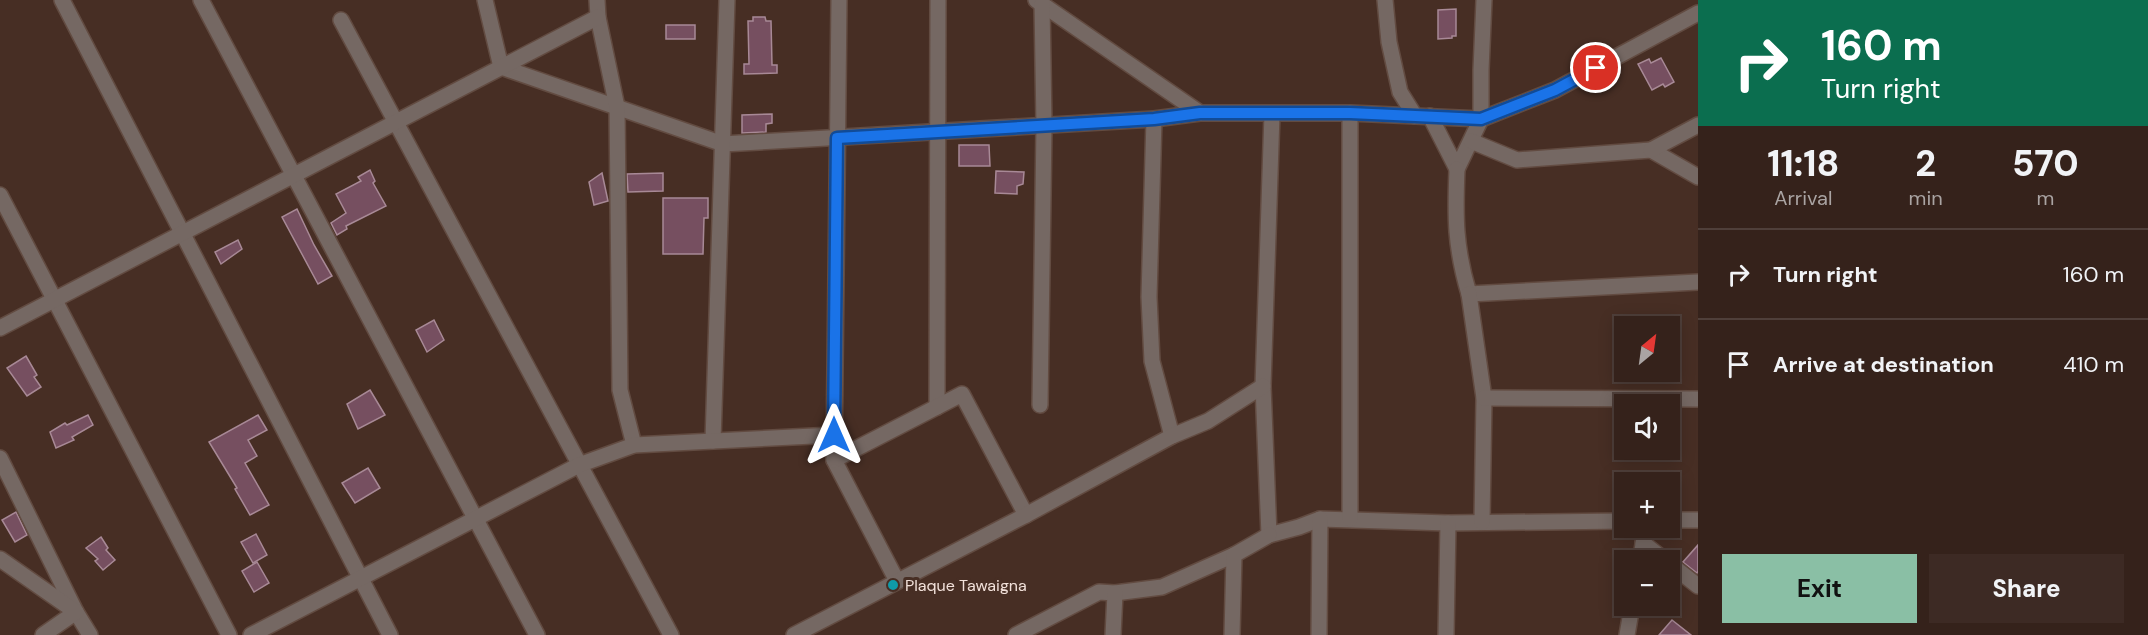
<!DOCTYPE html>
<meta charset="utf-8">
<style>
body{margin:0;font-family:"DM Sans",sans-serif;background:#3d2a24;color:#f1f3f6;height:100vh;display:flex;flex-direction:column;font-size:22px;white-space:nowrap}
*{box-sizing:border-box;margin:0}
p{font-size:20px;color:#aaa4a3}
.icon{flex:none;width:33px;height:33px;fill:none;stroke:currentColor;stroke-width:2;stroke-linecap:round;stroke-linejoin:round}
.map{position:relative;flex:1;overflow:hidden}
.sheet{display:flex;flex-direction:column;background:#35221b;width:450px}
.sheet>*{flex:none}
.banner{background:#0b6e4f;color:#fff;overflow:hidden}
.needle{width:39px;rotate:29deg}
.tools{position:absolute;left:1614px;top:316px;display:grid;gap:12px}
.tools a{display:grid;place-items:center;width:66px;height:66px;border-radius:0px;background:#35221b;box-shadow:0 3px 15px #0003,0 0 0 2px #4f3f3a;font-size:30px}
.pin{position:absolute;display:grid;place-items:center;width:51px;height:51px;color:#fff;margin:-26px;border:3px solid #fff;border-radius:50%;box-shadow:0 2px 6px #0007}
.me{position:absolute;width:66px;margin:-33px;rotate:0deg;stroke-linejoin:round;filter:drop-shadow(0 0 4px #0008)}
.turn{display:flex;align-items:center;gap:21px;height:126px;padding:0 24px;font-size:27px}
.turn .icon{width:78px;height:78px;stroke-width:2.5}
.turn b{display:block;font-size:42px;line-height:51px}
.eta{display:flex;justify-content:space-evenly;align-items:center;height:102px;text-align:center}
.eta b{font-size:36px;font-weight:800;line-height:42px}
.action{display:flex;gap:12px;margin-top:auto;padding:12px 24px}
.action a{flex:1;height:69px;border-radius:0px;background:#8abfa5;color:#111;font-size:24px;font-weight:800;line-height:69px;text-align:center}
.action a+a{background:#3d2a24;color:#f1f3f6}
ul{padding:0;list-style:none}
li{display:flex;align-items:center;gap:18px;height:90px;padding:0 24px;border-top:2px solid #4f3f3a}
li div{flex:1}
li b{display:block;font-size:22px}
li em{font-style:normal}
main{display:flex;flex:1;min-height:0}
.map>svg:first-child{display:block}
</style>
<main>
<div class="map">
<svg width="1698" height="635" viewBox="0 0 1698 635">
<rect width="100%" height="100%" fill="#472e24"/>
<!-- building -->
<g fill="#764f60" stroke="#a88996" stroke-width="1.5">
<polygon points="1456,9 1456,36 1452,36 1452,38 1438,39 1438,10"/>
<polygon points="753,17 765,17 766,21 771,21 772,65 777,65 777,73 744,74 744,64 749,64 748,21 753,21"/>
<rect x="666" y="25" width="29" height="14"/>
<polygon points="1661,58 1674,82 1665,87 1663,84 1652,90 1638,64 1649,59 1651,63"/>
<polygon points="772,114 772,123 766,124 766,132 742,133 742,115"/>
<polygon points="959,145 989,145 990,166 959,166"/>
<polygon points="370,170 375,181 373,183 386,206 346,226 347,229 337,235 331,223 346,213 336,194 361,181 358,177"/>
<polygon points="996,171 1024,172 1023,184 1017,186 1017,194 995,193"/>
<polygon points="602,173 608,201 594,205 589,182"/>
<polygon points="663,173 663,191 628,192 627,174"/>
<polygon points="663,198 708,198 708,218 704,218 703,254 663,254"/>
<polygon points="297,209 314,245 332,276 318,284 282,217"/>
<polygon points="238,240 242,249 221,264 215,252"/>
<polygon points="434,320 444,340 427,352 416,330"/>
<polygon points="26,356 37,375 34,377 41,387 27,396 7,368"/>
<polygon points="370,390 385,415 358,429 347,404"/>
<polygon points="88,415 93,425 72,437 74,440 56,448 50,432 65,423 67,425"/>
<polygon points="258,415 267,430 248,440 257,456 245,463 269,505 250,515 235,489 237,488 209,442"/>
<polygon points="1615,430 1624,431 1624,456 1614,455"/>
<polygon points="368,468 380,488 355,503 342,483"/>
<polygon points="16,512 27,535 15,542 2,520"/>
<polygon points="256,534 267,555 253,563 241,542"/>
<polygon points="101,537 108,548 106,550 115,560 103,570 95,561 98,559 86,548"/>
<polygon points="1698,545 1698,571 1697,573 1683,562"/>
<polygon points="257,562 269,583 254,592 242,571"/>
<polygon points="1672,620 1691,635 1659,635"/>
</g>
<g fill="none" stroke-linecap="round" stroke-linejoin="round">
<!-- minor casing -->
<g stroke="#624b41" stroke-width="18">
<g id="minor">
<polyline points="62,0 390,635"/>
<polyline points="201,0 537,635"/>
<polyline points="485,0 501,67 723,144 1154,119 1200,113 1350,113 1481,119 1555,90 1698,13"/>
<polyline points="597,0 598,17 617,107 620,390 634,445"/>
<polyline points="839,0 834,460 897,581"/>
<polyline points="1036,0 1200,113"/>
<polyline points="1385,0 1389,42 1400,92 1415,116"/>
<polyline points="341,20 671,635"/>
<polyline points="1272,114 1263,386 1269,535 1299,527 1320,519 1448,523 1624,521"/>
<polyline points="1430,116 1457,169 1481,119 1481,70 1484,0"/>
<polyline points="1154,119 1149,297 1152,361 1172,436"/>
<polyline points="1471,141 1517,160 1651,150 1698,177"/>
<polyline points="1651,150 1698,125"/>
<path d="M1457,169C1455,217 1455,247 1469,294L1698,282"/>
<polyline points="0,195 229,635"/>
<polyline points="1469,294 1484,398 1482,522"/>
<polyline points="0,328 598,17"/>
<polyline points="1484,398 1698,399"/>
<polyline points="1040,405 1044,126 1042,4"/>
<polyline points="937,407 938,0"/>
<polyline points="713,441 727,0"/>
<polyline points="0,458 76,612 90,635"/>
<polyline points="834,460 962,394 1026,515"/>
<polyline points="1350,519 1350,113"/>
<polyline points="1670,520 1698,520"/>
<polyline points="1643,543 1666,561"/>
<polyline points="0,559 76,612 43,635"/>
<polyline points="1640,561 1646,528"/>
<polyline points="1670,564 1698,586"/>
<polyline points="251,635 579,465 634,445 834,435"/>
<polyline points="794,635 1026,515 1172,436 1208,421 1263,386"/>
<polyline points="1016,635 1099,592 1115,593 1162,587 1234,555"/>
<polyline points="1113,635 1115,593"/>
<polyline points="1232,635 1234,555 1269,535"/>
<polyline points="1319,635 1320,519"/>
<polyline points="1446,635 1448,523"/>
<polyline points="1627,635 1632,606"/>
</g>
</g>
<!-- minor -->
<use href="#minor" stroke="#756863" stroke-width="15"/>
</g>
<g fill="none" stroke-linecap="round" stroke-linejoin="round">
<!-- route casing -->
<g stroke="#114b97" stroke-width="15">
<polyline id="route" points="834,435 837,138 1154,119 1200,113 1350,113 1481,119 1555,90 1596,68"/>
</g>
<!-- route -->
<use href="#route" stroke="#1a73e8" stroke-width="10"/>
</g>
<!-- markers -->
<circle fill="#0f9aa8" stroke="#472e24" stroke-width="2" cx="893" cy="585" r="6"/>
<g text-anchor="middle" stroke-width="6" stroke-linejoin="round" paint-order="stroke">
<!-- poi labels -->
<g font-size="16" fill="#f2e1da" stroke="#472e24" text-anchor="start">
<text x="905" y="591">Plaque Tawaigna</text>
</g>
</g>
</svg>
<div class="tools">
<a><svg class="needle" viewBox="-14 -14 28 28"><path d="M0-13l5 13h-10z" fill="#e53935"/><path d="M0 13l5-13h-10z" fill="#aaa4a3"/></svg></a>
<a><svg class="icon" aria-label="sound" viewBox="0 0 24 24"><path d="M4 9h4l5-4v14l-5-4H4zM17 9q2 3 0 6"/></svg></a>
<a>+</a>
<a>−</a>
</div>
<div class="pin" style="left:1596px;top:68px;background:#d93025"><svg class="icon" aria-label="arrive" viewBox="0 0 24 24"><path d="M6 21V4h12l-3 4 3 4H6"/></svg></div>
<svg class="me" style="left:834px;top:435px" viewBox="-20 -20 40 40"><path d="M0-17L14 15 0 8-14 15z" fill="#1a73e8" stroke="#fff" stroke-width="4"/></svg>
</div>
<section class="sheet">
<div class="banner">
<div class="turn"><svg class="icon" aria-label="right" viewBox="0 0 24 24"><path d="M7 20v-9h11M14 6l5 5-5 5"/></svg><div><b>160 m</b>Turn right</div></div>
</div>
<div class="eta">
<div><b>11:18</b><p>Arrival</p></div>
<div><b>2</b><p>min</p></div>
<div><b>570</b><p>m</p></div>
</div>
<ul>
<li><svg class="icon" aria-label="right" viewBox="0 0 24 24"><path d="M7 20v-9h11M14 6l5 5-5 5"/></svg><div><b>Turn right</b></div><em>160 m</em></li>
<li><svg class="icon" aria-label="arrive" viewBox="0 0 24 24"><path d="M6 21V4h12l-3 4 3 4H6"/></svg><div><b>Arrive at destination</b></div><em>410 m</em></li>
</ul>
<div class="action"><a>Exit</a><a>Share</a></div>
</section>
</main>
